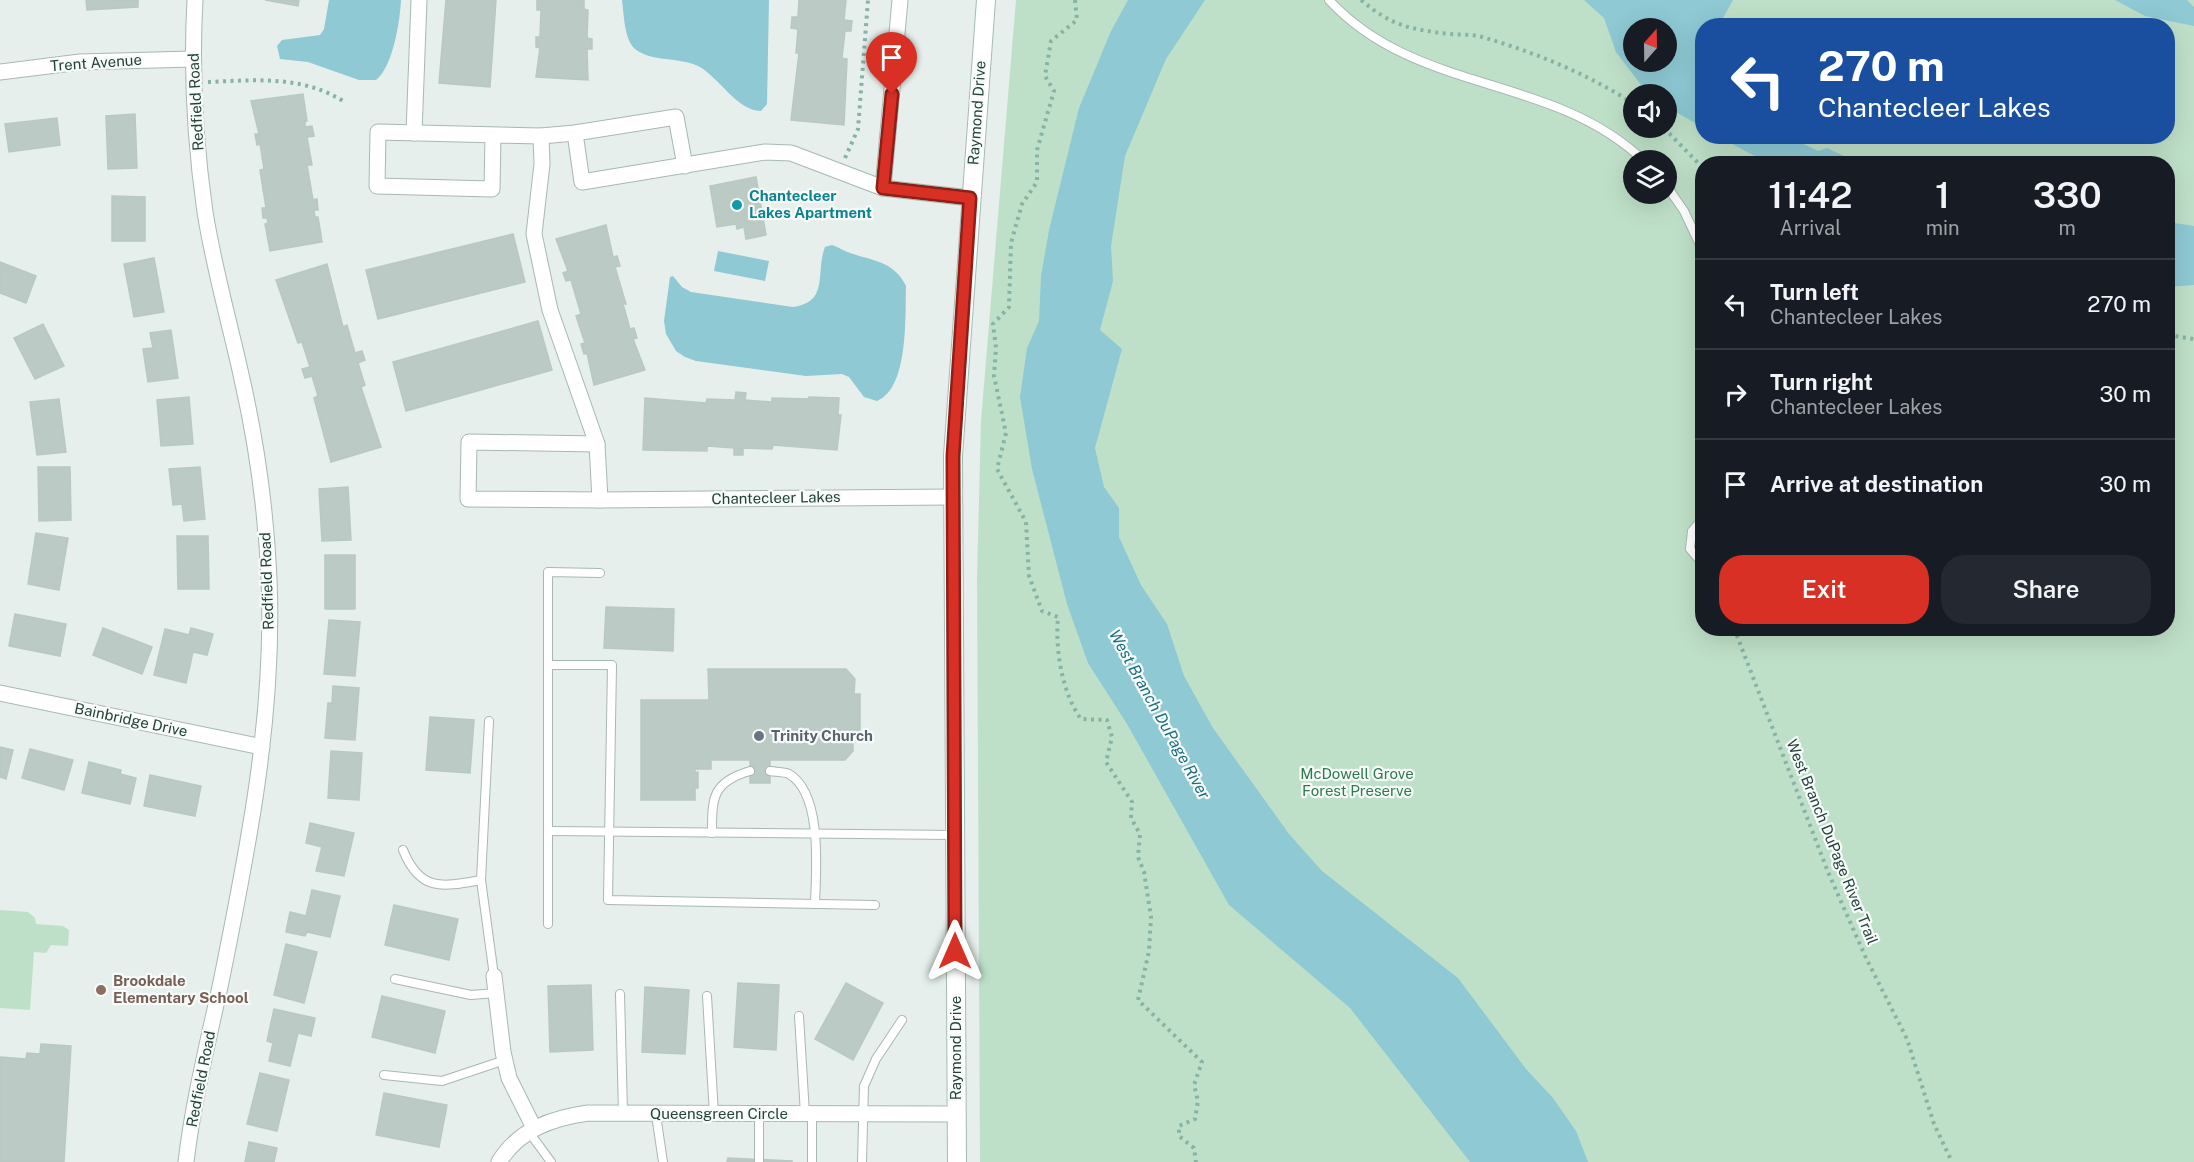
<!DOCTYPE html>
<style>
body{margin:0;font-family:"Public Sans",sans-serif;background:#242831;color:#f1f3f6;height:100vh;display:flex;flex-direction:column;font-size:22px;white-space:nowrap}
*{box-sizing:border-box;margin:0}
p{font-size:20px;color:#9ea1a6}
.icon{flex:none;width:33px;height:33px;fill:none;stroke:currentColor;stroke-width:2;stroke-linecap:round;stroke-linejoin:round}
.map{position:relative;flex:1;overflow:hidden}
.panel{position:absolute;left:1695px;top:156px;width:480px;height:480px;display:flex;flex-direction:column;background:#171b24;border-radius:24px;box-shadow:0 6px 24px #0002}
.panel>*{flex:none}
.banner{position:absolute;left:1695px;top:18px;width:480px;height:126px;border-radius:24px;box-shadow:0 6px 24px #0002;background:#1a4fa0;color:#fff;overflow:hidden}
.needle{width:39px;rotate:20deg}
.fabs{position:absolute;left:1623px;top:18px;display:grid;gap:12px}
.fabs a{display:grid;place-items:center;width:54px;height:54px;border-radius:50%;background:#171b24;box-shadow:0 6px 24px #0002;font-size:30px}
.pin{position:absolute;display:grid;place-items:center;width:51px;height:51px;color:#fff;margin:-62px -26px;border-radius:50% 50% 50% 0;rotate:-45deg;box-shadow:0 0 6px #0007}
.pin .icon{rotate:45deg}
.me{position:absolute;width:66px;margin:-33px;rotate:0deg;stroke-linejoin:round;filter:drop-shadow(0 0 4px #0008)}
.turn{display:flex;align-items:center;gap:21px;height:126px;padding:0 24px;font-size:27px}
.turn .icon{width:78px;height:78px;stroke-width:2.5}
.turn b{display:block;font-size:42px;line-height:51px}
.eta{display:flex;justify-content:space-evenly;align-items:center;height:102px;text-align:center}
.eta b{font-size:36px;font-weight:600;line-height:42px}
.primary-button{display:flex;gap:12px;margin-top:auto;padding:12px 24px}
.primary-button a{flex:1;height:69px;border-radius:24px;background:#d93025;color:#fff;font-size:24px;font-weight:600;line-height:69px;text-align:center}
.primary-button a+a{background:#242831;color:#f1f3f6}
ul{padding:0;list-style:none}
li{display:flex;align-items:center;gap:18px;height:90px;padding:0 24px;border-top:2px solid #363941}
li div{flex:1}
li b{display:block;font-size:22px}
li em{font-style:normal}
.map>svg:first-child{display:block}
</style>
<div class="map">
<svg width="2194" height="1162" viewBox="0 0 2194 1162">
<rect width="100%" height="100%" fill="#e6efeb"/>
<!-- green -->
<g fill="#bfe0c8" fill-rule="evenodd">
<path d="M1016,0H2194V1162H980L977,578L981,421ZM1702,26H2168V136H1702ZM1634,28H1666V62H1634ZM1634,94H1666V128H1634ZM1634,160H1666V194H1634ZM1702,164H2168V628H1702Z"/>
<polygon points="0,910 28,912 35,918 36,924 63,926 69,930 68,946 51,945 46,953 34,952 30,1010 0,1008"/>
</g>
<!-- water -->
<g fill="#8ec9d4" fill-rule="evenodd">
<path d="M329,0H401C400,21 393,67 376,80H359L308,62L280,59L277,46L282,40L320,35L324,29Z"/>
<path d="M622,0H769L767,104L761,111C737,111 719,77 698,66C680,57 651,62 635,49C624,39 624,14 622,0Z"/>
<polygon points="1128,0 1205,0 1166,59 1125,156 1111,246 1113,281 1100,330 1122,349 1095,448 1104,487 1119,508 1119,537 1141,585 1167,624 1184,676 1213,728 1289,834 1322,871 1458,978 1526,1069 1553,1098 1576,1131 1588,1162 1470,1162 1350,1008 1229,905 1127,724 1088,663 1067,604 1032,469 1020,397 1027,348 1039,321 1041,276 1049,230 1079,108 1111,31"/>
<path d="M1584,0H1733L1719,25L1702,26V127L1667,107L1666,94H1648L1616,52L1604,18ZM1634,28H1666V62H1634Z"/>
<polygon points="2115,0 2187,0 2194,7 2194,26 2145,16"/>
<polygon points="1719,137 1789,137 1818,151 1827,148 1859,163 1768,163"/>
<polygon points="2168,222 2194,226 2194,285 2168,287"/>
<path d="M832,245C838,247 844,251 850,253C873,261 894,261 906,286C905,316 909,388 877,401L864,397L849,377L842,374L806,376L696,361L685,357L676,351L666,334L664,321L670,277L673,276L682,287L691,292L793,307C830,302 815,272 825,247Z"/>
<polygon points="718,251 769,261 765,281 714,271"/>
</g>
<!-- building -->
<g fill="#bbcac4" stroke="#b8c9c2" stroke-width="1.5">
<polygon points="86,0 138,0 138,7 87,10"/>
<polygon points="265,0 299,0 298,6"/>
<polygon points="446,0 496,0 490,87 439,83"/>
<polygon points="537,0 584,0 584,9 588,10 587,38 592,39 592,49 587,49 588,80 536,77 540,48 536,47 536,37 540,37 541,10 537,10"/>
<polygon points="799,0 846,0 844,20 852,21 851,31 845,31 842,58 847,59 844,125 791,120 799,53 796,53 798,29 791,28 792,17 798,17"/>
<polygon points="303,94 307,121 305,121 305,127 312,126 314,136 307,137 312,165 307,165 313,200 317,199 318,210 314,210 315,217 318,217 322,242 270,251 265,224 268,223 267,218 263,218 262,208 266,208 260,170 264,169 260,144 257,145 255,134 259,134 251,101"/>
<polygon points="135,114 137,168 108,169 106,116"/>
<polygon points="57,118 60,145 9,152 5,124"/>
<polygon points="756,177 766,235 746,239 744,227 737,229 736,224 717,227 710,186"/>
<polygon points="112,196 145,197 145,241 112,241"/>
<polygon points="606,225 613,257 617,256 620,266 615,267 626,304 623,304 630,329 634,328 637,338 633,339 645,370 594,385 587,353 584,354 581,344 585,343 576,316 581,314 571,280 566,281 563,273 568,271 556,239"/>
<polygon points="513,234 525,282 378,319 366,270"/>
<polygon points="154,258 164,312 134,317 124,264"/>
<polygon points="0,262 36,276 26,303 0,293"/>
<polygon points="327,264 343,327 347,325 355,353 362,351 365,360 358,363 365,385 361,387 381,447 331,462 314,398 318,396 312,376 305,378 302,369 310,367 302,342 298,343 276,280"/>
<polygon points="538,321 552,370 406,411 393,362"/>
<polygon points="43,324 64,366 35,379 14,338"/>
<polygon points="171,330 178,378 148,382 143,349 153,348 150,333"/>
<polygon points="736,392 746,393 745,400 772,402 772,398 809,399 809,397 839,398 838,415 841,415 837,450 773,445 772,449 743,448 743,455 734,455 734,448 707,446 707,451 643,450 645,398 706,403 707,399 735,400"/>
<polygon points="189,397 193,444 161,446 157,400"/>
<polygon points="59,399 66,452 37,455 30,402"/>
<polygon points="38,467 70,467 71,520 39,521"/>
<polygon points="200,467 205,519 184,521 182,504 173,505 169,469"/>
<polygon points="348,487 351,540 322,541 319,489"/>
<polygon points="36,533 68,538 59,590 28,584"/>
<polygon points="177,536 208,536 209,589 178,589"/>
<rect x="325" y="555" width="30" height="54"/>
<polygon points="606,607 674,609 673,651 604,648"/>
<polygon points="15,614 66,624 60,656 9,646"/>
<polygon points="329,620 360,622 355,676 324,674"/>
<polygon points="103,628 152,647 142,674 93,655"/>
<polygon points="191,628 213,634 207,655 193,652 186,683 154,675 165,629 189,635"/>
<polygon points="708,669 846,669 855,679 854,694 860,694 860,736 853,735 853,751 845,760 770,760 770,783 750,783 750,760 711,760 711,769 695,769 695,773 698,772 698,788 695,788 695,800 641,800 641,700 709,700"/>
<polygon points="333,686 359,688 355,740 325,738 328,703 332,703"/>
<polygon points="430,717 474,720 470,773 426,770"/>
<polygon points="0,747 13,750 6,779 0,777"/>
<polygon points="30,749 73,760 64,790 22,778"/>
<polygon points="331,751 362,753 359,800 328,798"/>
<polygon points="89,762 121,770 120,774 136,778 130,804 82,793"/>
<polygon points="150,775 201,786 195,816 144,806"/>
<polygon points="310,823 354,833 344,876 316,871 322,847 306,843"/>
<polygon points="312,890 340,896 330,937 307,932 305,936 286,932 290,912 306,916"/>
<polygon points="394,905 458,919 449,960 385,945"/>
<polygon points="286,944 317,952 304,1003 274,995"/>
<polygon points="738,983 779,985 776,1050 734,1047"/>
<polygon points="846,983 883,1003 853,1060 815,1039"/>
<polygon points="591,985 593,1050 550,1052 548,986"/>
<polygon points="645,987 689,990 685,1054 642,1052"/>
<polygon points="382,996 445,1011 435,1053 372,1037"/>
<polygon points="274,1009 315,1018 311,1036 298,1033 290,1066 269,1061 273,1043 267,1041"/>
<polygon points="41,1044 71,1046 64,1162 0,1162 0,1057 26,1059 27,1053 40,1054"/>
<polygon points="260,1073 289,1080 277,1131 247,1124"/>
<polygon points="384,1093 447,1105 439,1147 376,1135"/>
<polygon points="249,1142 277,1148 274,1162 245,1162"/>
<polygon points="728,1158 792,1161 792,1162 727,1162"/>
</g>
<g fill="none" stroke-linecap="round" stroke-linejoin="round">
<!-- lane casing -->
<g stroke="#a8b8b2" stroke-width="10">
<g id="lane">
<path d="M1329,0C1417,95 1551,73 1643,160"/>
<polyline points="1666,185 1684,211 1702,249"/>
<polyline points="1702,520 1692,531 1690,549 1702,563"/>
<polyline points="549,665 612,665 608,900 875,905"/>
<polyline points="489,721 481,880 494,976"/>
<path d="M770,771C775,772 784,772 789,774C823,794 816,871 815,904"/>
<polyline points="549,831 954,835"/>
<path d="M712,833C712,798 712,782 750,771"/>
<path d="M403,850C420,892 442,887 481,880"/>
<polyline points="548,924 548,572 600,573"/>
<polyline points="395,979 471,995 496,993"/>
<polyline points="620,994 623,1113"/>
<polyline points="707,996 714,1115"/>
<polyline points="799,1016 805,1114"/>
<polyline points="384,1075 442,1081 505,1060"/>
<polyline points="656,1115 663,1162"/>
<polyline points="759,1115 759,1161"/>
<polyline points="529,1132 551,1162"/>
<polyline points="812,1162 812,1114"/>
<polyline points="862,1162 864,1086 876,1059 902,1020"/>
</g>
</g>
<!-- street casing -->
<g stroke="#a8b8b2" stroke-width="17">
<g id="street">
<polyline points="0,72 80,62 193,59"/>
<polyline points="414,133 419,0"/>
<polyline points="575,133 582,182 765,152 791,153 883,188 970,198"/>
<polyline points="493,135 492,189 377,186 378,132 541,136 575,133 676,117 685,166"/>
<polyline points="541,136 542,164 534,234 550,310 597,444 600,500 953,497"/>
<polyline points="883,188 900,0"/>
<polyline points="597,444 469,442 468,499 600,500"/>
<polyline points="0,693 262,747"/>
<polyline points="494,976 503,1052 509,1078 534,1128"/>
<path d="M186,1162C193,1102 208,1042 221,982C248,849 275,715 269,578C266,512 257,445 242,379C230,324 214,269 205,212C195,142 191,71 195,0"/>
<path d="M499,1162C519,1129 553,1118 588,1113L956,1114"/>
</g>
</g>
<!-- secondary casing -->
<g stroke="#a4bbb3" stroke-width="20">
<polyline id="secondary" points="957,1162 953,456 986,0"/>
</g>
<!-- path -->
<g stroke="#86b3a5" stroke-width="4" stroke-dasharray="3 4.5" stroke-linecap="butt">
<path d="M1075,0L1077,20L1051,41L1045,76L1054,91L1037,150V182L1022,204L1011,243L1009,307L993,324L996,348L994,376L1006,433L997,469L1026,522L1029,576L1042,611L1058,617C1055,649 1062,693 1081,719L1107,720L1112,737L1106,762L1132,802L1131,818L1140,834L1138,857L1144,872L1151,917L1149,951L1138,1000L1202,1062L1194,1085L1198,1101L1195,1119L1179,1126V1136L1194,1148L1196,1162"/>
<path d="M1361,0C1392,26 1409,29 1449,34C1460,35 1472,34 1482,37C1534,52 1588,74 1634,104"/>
<path d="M208,82C256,80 304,75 346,103"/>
<polyline points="1664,128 1702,167"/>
<polyline points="845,158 858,129 868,0"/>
<polyline points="2168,335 2194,339"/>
<polyline points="1734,628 1828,872 1866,958 1907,1039 1934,1124 1952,1162"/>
</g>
<!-- lane -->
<use href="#lane" stroke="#fff" stroke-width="8"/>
<!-- street -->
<use href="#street" stroke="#fff" stroke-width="15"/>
<!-- secondary -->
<use href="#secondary" stroke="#fff" stroke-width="18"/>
</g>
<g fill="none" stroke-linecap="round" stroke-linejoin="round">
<!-- route casing -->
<g stroke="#8d1f18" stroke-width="15">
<polyline id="route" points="892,94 883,188 970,198 953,456 955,951"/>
</g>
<!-- route -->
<use href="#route" stroke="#d93025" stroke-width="10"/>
</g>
<!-- markers -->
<circle fill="#0f9aa8" stroke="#f7fbf9" stroke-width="2" cx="737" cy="205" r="6"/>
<circle fill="#6b7280" stroke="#f7fbf9" stroke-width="2" cx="759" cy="736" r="6"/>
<circle fill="#8d6e63" stroke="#f7fbf9" stroke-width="2" cx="101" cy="990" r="6"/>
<g text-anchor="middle" stroke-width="4.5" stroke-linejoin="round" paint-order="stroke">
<!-- street labels -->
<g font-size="15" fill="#24423a" stroke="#f7fbf9">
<text transform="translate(96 63) rotate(-4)" y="5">Trent Avenue</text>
<text transform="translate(196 102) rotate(-93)" y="5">Redfield Road</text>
<text transform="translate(977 113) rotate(-86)" y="5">Raymond Drive</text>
<text transform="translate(776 498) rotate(-1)" y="5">Chantecleer Lakes</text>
<text transform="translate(267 581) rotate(-92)" y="5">Redfield Road</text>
<text transform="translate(131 720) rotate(12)" y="5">Bainbridge Drive</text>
<text transform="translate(1832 842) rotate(68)" y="5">West Branch DuPage River Trail</text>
<text transform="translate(956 1048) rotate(-90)" y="5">Raymond Drive</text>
<text transform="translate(201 1079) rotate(-79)" y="5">Redfield Road</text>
<text x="719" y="1119">Queensgreen Circle</text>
</g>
<!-- culture labels -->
<g font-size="15" font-weight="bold" fill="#0d838f" stroke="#f7fbf9" text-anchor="start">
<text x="749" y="201">Chantecleer<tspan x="749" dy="17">Lakes Apartment</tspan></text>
</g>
<!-- worship labels -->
<g font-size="15" font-weight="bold" fill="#5b616d" stroke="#f7fbf9" text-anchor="start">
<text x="771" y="741">Trinity Church</text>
</g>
<!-- park labels -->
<g font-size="15" fill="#2d7a4b" stroke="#f7fbf9">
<text x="1357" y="779">McDowell Grove<tspan x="1357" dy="17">Forest Preserve</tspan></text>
</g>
<!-- education labels -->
<g font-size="15" font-weight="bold" fill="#785e54" stroke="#f7fbf9" text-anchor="start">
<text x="113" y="986">Brookdale<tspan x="113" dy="17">Elementary School</tspan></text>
</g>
<!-- water labels -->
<g font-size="16" font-style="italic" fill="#1c6f80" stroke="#f7fbf9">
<text transform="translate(1160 714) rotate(61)" y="6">West Branch DuPage River</text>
</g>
</g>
</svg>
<div class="fabs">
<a><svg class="needle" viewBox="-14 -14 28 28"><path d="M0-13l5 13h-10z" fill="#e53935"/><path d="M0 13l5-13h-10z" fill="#9ea1a6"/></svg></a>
<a><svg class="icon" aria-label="sound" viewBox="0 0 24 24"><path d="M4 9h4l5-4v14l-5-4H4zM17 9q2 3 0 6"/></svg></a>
<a><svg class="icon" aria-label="layers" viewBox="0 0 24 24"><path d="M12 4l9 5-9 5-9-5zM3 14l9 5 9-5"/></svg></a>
</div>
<div class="pin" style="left:892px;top:94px;background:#d93025"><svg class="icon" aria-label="arrive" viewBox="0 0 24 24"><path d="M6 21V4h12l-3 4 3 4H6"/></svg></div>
<svg class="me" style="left:955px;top:951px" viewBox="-20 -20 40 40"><path d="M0-17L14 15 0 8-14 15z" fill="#d93025" stroke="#fff" stroke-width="4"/></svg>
<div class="banner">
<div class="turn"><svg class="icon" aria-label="left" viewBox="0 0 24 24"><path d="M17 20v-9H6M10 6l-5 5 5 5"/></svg><div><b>270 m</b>Chantecleer Lakes</div></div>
</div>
<section class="panel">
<div class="eta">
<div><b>11:42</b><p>Arrival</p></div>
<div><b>1</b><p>min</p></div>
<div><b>330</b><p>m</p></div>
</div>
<ul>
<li><svg class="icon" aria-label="left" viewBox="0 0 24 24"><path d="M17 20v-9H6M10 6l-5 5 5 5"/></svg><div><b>Turn left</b><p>Chantecleer Lakes</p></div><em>270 m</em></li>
<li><svg class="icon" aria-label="right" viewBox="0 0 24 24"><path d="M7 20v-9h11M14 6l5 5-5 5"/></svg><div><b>Turn right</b><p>Chantecleer Lakes</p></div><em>30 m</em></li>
<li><svg class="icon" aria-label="arrive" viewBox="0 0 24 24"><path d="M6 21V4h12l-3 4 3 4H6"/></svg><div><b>Arrive at destination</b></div><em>30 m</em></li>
</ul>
<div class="primary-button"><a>Exit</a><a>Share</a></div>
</section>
</div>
